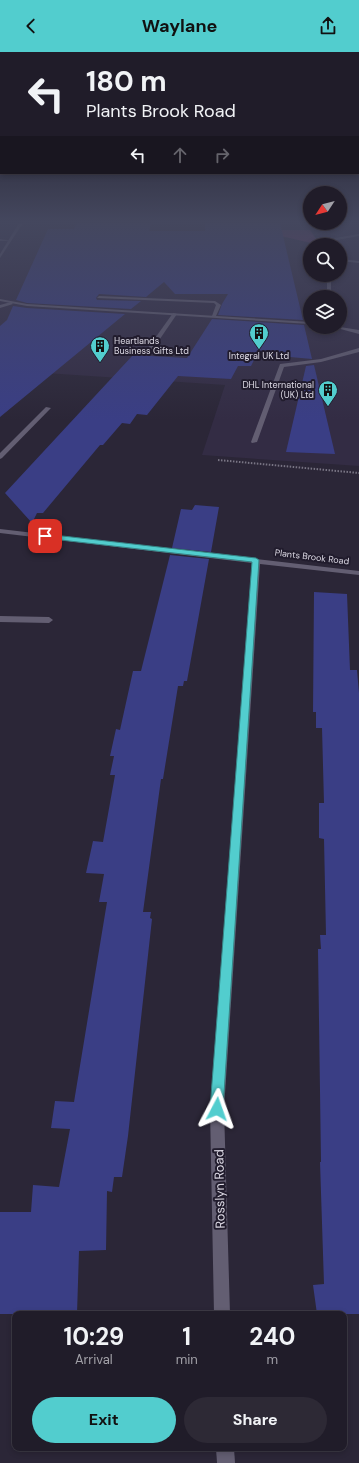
<!DOCTYPE html>
<style>
body{margin:0;font-family:"DM Sans",sans-serif;background:#2d2935;color:#f1f3f6;height:100vh;display:flex;flex-direction:column;font-size:15px;white-space:nowrap}
*{box-sizing:border-box;margin:0}
p{font-size:13px;color:#a2a1a8}
.icon{flex:none;width:22px;height:22px;fill:none;stroke:currentColor;stroke-width:2;stroke-linecap:round;stroke-linejoin:round}
.map{position:relative;flex:1;overflow:hidden}
.drawer{position:absolute;left:12px;top:1259px;width:335px;height:140px;display:flex;flex-direction:column;background:#201c29;border-radius:8px;box-shadow:0 2px 6px #0003,0 0 0 1px #3d3a46}
.drawer>*{flex:none}
.hud{position:absolute;left:0px;top:0px;width:359px;height:122px;box-shadow:0 2px 6px #0003,0 0 0 1px #3d3a46;background:#201c29;color:#f1f3f6;overflow:hidden}
.needle{width:26px;rotate:234deg}
.fabs{position:absolute;left:303px;top:134px;display:grid;gap:8px}
.fabs a{display:grid;place-items:center;width:44px;height:44px;border-radius:50%;background:#201c29;box-shadow:0 2px 6px #0003,0 0 0 1px #3d3a46;font-size:20px}
.pin{position:absolute;display:grid;place-items:center;width:34px;height:34px;color:#fff;margin:-17px;border-radius:8px;box-shadow:0 2px 6px #0006}
.me{position:absolute;width:44px;margin:-22px;rotate:4deg;stroke-linejoin:round;filter:drop-shadow(0 0 3px #0008)}
.turn{display:flex;align-items:center;gap:14px;height:84px;padding:0 20px;font-size:18px}
.turn .icon{width:52px;height:52px;stroke-width:2.5}
.turn b{display:block;font-size:28px;line-height:34px}
.lanes{display:flex;align-items:center;height:38px;padding:0 20px;background:#0003;justify-content:center;gap:20px;direction:ltr}
.lanes .off{opacity:.35}
.eta{display:flex;justify-content:space-evenly;align-items:center;height:68px;text-align:center}
.eta b{font-size:24px;font-weight:700;line-height:28px}
.primary-button{display:flex;gap:8px;margin-top:auto;padding:8px 20px}
.primary-button a{flex:1;height:46px;border-radius:24px;background:#52cdce;color:#111;font-size:16px;font-weight:700;line-height:46px;text-align:center}
.primary-button a+a{background:#2d2935;color:#f1f3f6}
header{display:flex;justify-content:space-between;align-items:center;height:52px;padding:0 20px;background:#52cdce;color:#111;font-size:18px;font-weight:700}
.map>svg:first-child{display:block}
</style>
<header><svg class="icon" aria-label="back" viewBox="0 0 24 24"><path d="M15 5l-7 7 7 7"/></svg>Waylane<svg class="icon" aria-label="share" viewBox="0 0 24 24"><path d="M12 15V3M7 8l5-5 5 5M5 13v7h14v-7"/></svg></header>
<div class="map">
<svg width="359" height="1411" viewBox="0 0 359 1411">
<rect width="100%" height="100%" fill="#2b2637"/>
<!-- built -->
<path fill="#332c44" fill-rule="evenodd" d="M0,171H359V414L202,403L225,333L0,318ZM310,193H340V223H310ZM310,245H340V275H310Z"/>
<!-- forest -->
<polygon fill="#7b3669" points="232,178 310,178 318,190 311,191 281,184"/>
<!-- building -->
<g fill="#3a3e85">
<polygon points="77,171 151,171 149,179 205,179 205,171 280,171 303,268 218,263 222,252 228,242 175,242 164,230 146,245 99,242 96,246 97,248 141,249 131,257 27,251 16,248 48,177 74,177"/>
<polygon points="13,254 27,256 125,262 0,365 0,274 7,268"/>
<polygon points="212,267 304,273 312,307 257,302 251,314 238,314 231,327 178,324 147,363 137,362 130,372 122,371 103,393 100,393 43,461 37,461 32,471 5,441 133,303 187,306"/>
<polygon points="314,313 335,402 286,400 306,314"/>
<polygon points="195,453 219,455 211,500 172,496 181,457 192,458"/>
<polygon points="170,503 209,507 187,629 184,629 183,634 178,634 163,727 161,727 143,860 151,860 150,866 152,867 128,1084 122,1125 114,1125 112,1140 107,1139 106,1198 79,1199 77,1262 0,1262 0,1160 31,1160 33,1133 59,1135 70,1077 51,1076 55,1049 74,1050 107,850 99,850 104,822 86,821 93,789 103,790 115,723 110,723 114,704 110,704 116,677 120,678 133,619 141,619"/>
<polygon points="314,540 347,542 350,618 357,618 359,641 359,1262 317,1262 313,1233 324,1232 320,1110 321,1110 318,897 321,897 320,883 326,883 324,787 319,786 319,751 324,751 322,676 316,676 316,660 313,660"/>
</g>
<g fill="none" stroke-linecap="round" stroke-linejoin="round">
<!-- path -->
<polyline stroke="#797584" stroke-width="2" stroke-dasharray="1.5 1.5" stroke-linecap="butt" points="218,408 359,421"/>
<!-- lane -->
<g fill="#635e72" fill-rule="evenodd">
<polygon points="359,182 359,184 337,188 332,193 328,193 335,186"/>
<polygon points="0,187 12,189 0,189"/>
<polygon points="340,207 359,209 359,211 340,209"/>
<polygon points="329,226 331,227 331,245 327,245 327,227"/>
<polygon points="99,244 215,249 221,253 216,264 214,265 212,264 216,253 214,251 97,246"/>
<polygon points="11,250 13,252 0,256 0,253"/>
<polygon points="173,261 177,262 153,297 149,297 148,296"/>
<polygon points="359,296 359,300 321,310 284,315 257,390 252,391 251,390 280,312 321,307"/>
<polygon points="0,564 49,565 53,568 49,571 0,570"/>
</g>
<!-- street -->
<g fill="#635e72" fill-rule="evenodd">
<polygon points="19,171 23,171 0,206 0,202"/>
<polygon points="0,247 27,252 310,270 310,272 27,254 0,249"/>
<polygon points="333,275 340,275 359,278 359,282"/>
<polygon points="46,355 51,356 2,406 0,407 0,401"/>
<polygon points="0,477 359,519 359,523 260,512 224,1057 230,1262 214,1262 210,1057 252,511 0,481"/>
<polygon points="216,1396 234,1396 235,1411 217,1411"/>
</g>
</g>
<!-- sky -->
<linearGradient id="sky" x2="0" y2="1"><stop stop-color="#18151e"/><stop offset="0.46" stop-color="#44475e"/><stop offset="1" stop-color="#44475e" stop-opacity="0"/></linearGradient>
<rect width="359" height="368" fill="url(#sky)"/>
<!-- route -->
<polygon fill="#52cdce" stroke="#358586" points="45,482 256,506 259,508 223,1057 221,1061 217,1062 212,1061 210,1057 252,510 43,486 42,484"/>
<!-- icons -->
<defs>
<g id="building-pin" transform="scale(1)"><path d="M0 17L-7.5 6A9.5 9.5 0 1 1 7.5 6Z" fill="#52cdce" stroke="#211c2d"/><path d="M-4-6H4V6H1V3H-1V6H-4ZM-2.5-4.3h1.7v1.8h-1.7ZM.8-4.3h1.7v1.8H.8ZM-2.5-1h1.7V.8h-1.7ZM.8-1h1.7V.8H.8Z" fill="#111"/></g>
</defs>
<g fill-rule="evenodd">
<use href="#building-pin" x="259" y="281"/>
<use href="#building-pin" x="100" y="294"/>
<use href="#building-pin" x="328" y="338"/>
</g>
<g text-anchor="middle" stroke-width="4" stroke-linejoin="round" paint-order="stroke">
<!-- far-poi labels -->
<g font-size="9" fill="#dedbe6" stroke="#211c2d" text-anchor="start">
<text x="114" y="292">Heartlands<tspan x="114" dy="10">Business Gifts Ltd</tspan></text>
<text x="259" y="307" text-anchor="middle">Integral UK Ltd</text>
<text x="314" y="336" text-anchor="end">DHL International<tspan x="314" dy="10">(UK) Ltd</tspan></text>
</g>
<!-- far-street labels -->
<g font-size="9" fill="#dedbe6" stroke="#211c2d">
<text transform="translate(312 505) rotate(7)" y="3">Plants Brook Road</text>
</g>
<!-- near-street labels -->
<g font-size="13" fill="#dedbe6" stroke="#211c2d">
<text transform="translate(219 1137) rotate(-91)" y="5">Rosslyn Road</text>
</g>
</g>
</svg>
<div class="fabs">
<a><svg class="needle" viewBox="-14 -14 28 28"><path d="M0-13l5 13h-10z" fill="#e53935"/><path d="M0 13l5-13h-10z" fill="#a2a1a8"/></svg></a>
<a><svg class="icon" aria-label="search" viewBox="0 0 24 24"><circle cx="10" cy="10" r="6"/><path d="M15 15l6 6"/></svg></a>
<a><svg class="icon" aria-label="layers" viewBox="0 0 24 24"><path d="M12 4l9 5-9 5-9-5zM3 14l9 5 9-5"/></svg></a>
</div>
<div class="pin" style="left:45px;top:484px;background:#d93025"><svg class="icon" aria-label="arrive" viewBox="0 0 24 24"><path d="M6 21V4h12l-3 4 3 4H6"/></svg></div>
<svg class="me" style="left:217px;top:1057px" viewBox="-20 -20 40 40"><path d="M0-17L14 15 0 8-14 15z" fill="#52cdce" stroke="#fff" stroke-width="4"/></svg>
<div class="hud">
<div class="turn"><svg class="icon" aria-label="left" viewBox="0 0 24 24"><path d="M17 20v-9H6M10 6l-5 5 5 5"/></svg><div><b>180 m</b>Plants Brook Road</div></div>
<div class="lanes"><svg class="icon" aria-label="left" viewBox="0 0 24 24"><path d="M17 20v-9H6M10 6l-5 5 5 5"/></svg><svg class="icon off" aria-label="ahead" viewBox="0 0 24 24"><path d="M12 20V5M6 11l6-6 6 6"/></svg><svg class="icon off" aria-label="right" viewBox="0 0 24 24"><path d="M7 20v-9h11M14 6l5 5-5 5"/></svg></div>
</div>
<section class="drawer">
<div class="eta">
<div><b>10:29</b><p>Arrival</p></div>
<div><b>1</b><p>min</p></div>
<div><b>240</b><p>m</p></div>
</div>
<div class="primary-button"><a>Exit</a><a>Share</a></div>
</section>
</div>
